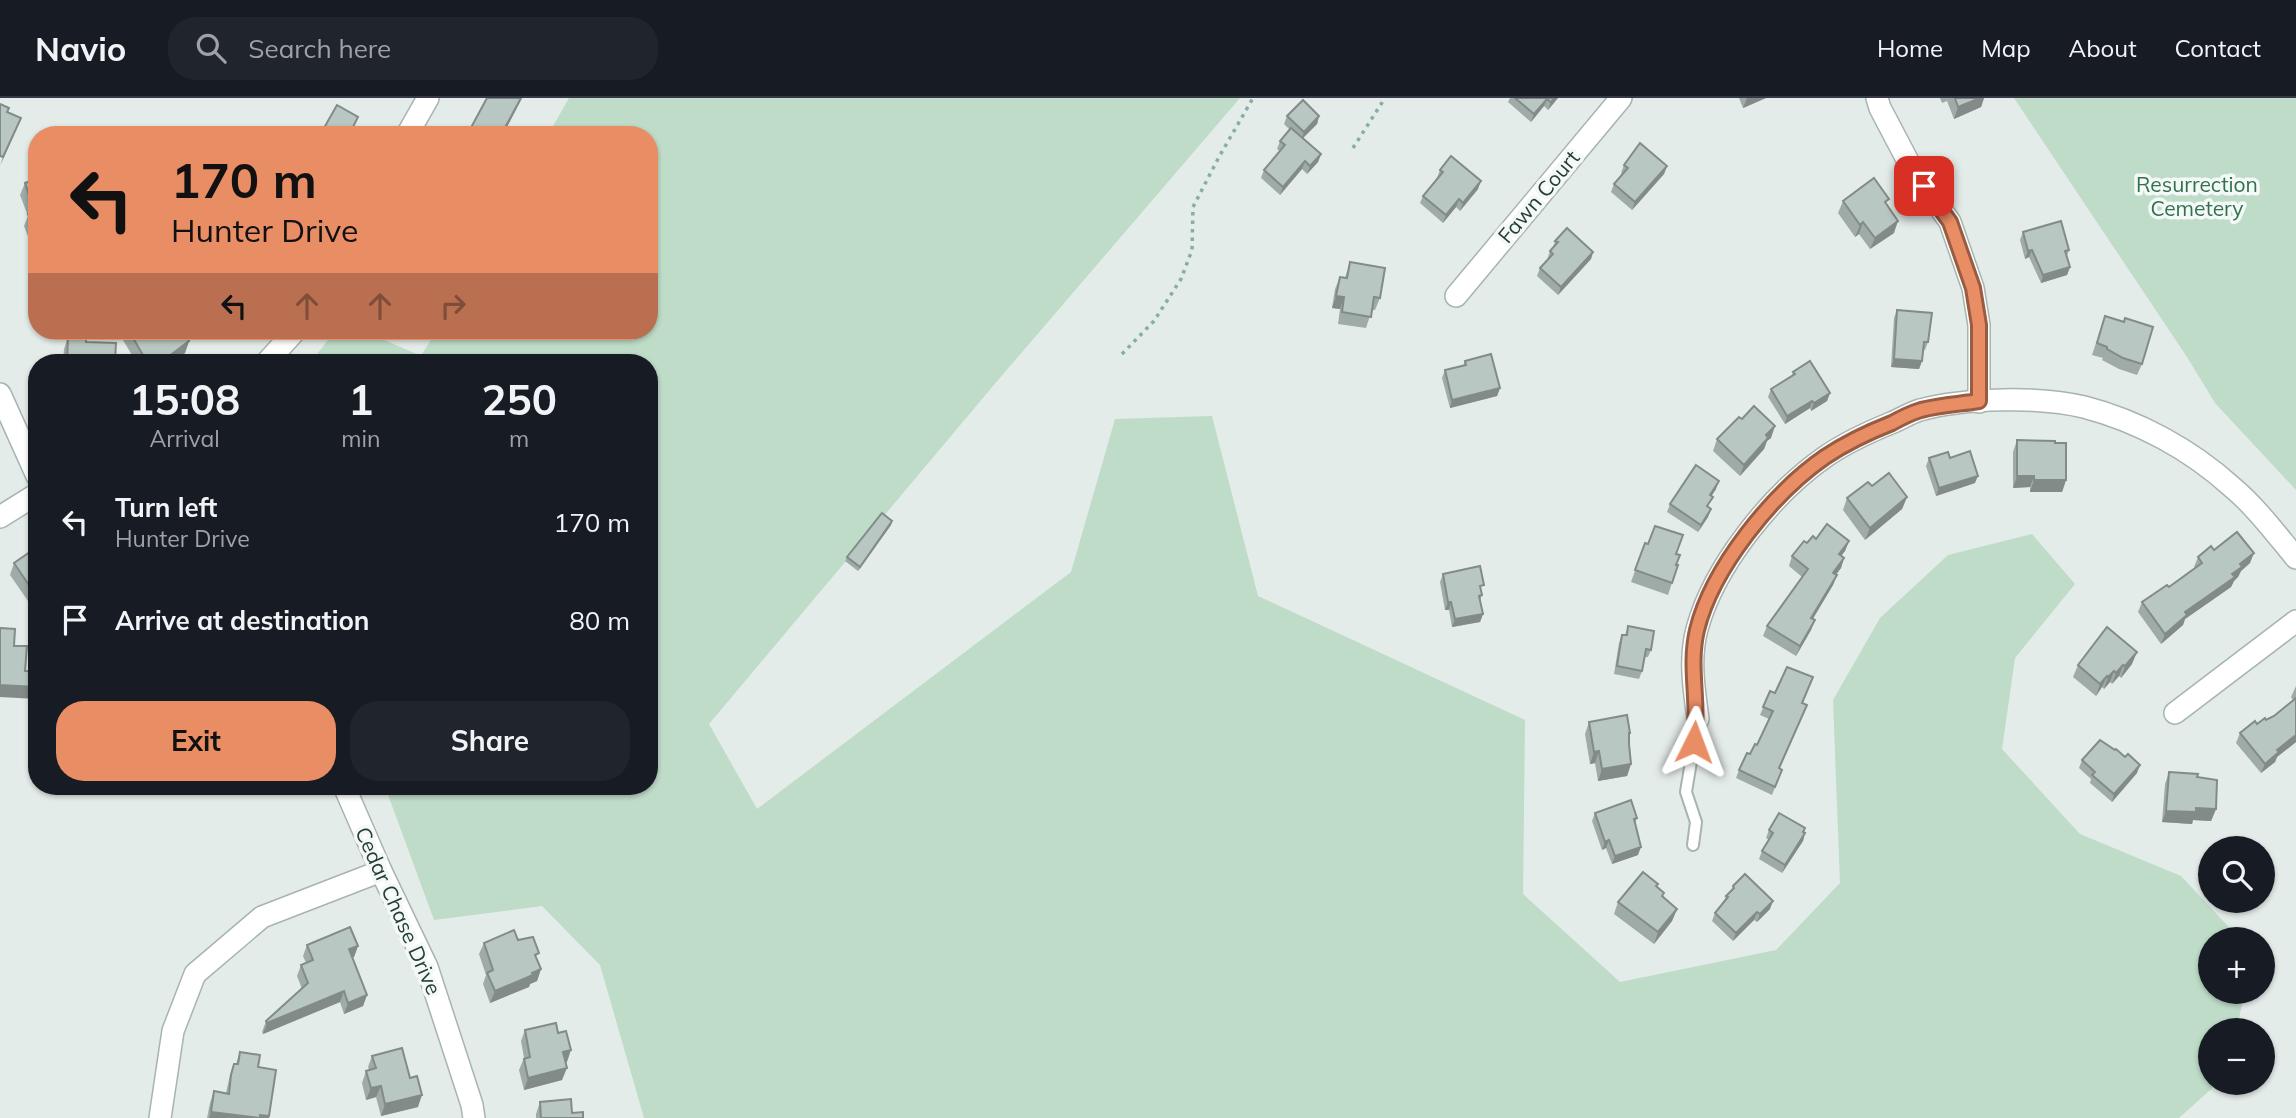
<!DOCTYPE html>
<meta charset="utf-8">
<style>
body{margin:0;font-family:Mulish,sans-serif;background:#20242c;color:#f1f3f6;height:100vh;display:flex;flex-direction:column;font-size:26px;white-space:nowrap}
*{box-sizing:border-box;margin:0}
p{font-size:23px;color:#9ea1a6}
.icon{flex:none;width:38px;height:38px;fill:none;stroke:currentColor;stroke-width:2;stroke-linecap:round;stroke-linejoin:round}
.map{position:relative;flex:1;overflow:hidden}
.details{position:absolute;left:28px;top:256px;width:630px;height:441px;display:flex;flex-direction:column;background:#171b24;border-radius:28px;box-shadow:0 2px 5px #0004}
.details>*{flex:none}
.guide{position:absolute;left:28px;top:28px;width:630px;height:214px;border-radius:28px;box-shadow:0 2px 5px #0004;background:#e98d65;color:#111;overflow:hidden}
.tools{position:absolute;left:2198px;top:738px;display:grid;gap:14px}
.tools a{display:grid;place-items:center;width:77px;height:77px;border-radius:50%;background:#171b24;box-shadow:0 2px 5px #0004;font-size:35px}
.pin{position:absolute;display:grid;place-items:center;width:60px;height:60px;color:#fff;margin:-30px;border-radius:14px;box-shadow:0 4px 10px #0006}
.me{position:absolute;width:77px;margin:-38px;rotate:3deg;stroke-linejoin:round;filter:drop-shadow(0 0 5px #0008)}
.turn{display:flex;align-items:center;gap:24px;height:147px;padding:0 28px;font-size:32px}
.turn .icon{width:91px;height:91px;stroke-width:2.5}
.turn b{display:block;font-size:49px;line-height:60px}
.lanes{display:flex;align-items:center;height:66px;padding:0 28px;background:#0003;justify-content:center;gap:35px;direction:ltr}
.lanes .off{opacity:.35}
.eta{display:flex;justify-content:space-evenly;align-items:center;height:119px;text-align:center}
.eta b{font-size:42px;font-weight:700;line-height:49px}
.button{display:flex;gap:14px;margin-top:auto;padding:14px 28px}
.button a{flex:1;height:80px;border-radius:28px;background:#e98d65;color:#111;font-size:28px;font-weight:700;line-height:80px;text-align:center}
.button a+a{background:#20242c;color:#f1f3f6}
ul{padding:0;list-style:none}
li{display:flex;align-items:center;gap:21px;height:98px;padding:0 28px}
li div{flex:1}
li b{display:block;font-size:26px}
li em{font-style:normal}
header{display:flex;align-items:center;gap:42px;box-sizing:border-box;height:98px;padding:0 35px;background:#171b24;border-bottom:2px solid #363941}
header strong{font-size:33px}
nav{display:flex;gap:38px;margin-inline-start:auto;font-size:24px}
.search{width:490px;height:63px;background:#20242c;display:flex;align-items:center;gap:18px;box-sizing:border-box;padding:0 24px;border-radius:28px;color:#9ea1a6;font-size:26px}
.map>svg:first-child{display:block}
</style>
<header>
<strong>Navio</strong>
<div class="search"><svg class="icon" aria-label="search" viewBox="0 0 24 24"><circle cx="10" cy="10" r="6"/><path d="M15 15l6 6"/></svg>Search here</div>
<nav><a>Home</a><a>Map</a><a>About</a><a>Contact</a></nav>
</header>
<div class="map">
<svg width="2296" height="1020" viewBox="0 0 2296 1020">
<rect width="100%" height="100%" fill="#e4ece9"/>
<!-- green -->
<g fill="#bedcc8">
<polygon points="569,0 1240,0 993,288 709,626 757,711 1071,474 1115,321 1212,318 1258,498 1525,622 1523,796 1620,884 1776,852 1840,785 1833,602 1880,520 1948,457 2032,436 2075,486 2015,560 2002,651 2080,736 2181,778 2241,842 2210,842 2210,894 2245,894 2236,933 2210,933 2210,985 2218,985 2179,1020 644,1020 600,867 542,808 434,822 387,694 395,688 649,688 649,264 311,264 335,233 364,233 421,258 436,233 649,233 649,37 548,37"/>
<polygon points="2014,0 2296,0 2296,392 2215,305 2187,259"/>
</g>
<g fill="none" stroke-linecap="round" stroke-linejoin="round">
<!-- lane casing -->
<g stroke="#a7b4b0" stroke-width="14">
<polyline id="lane" points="1693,747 1696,724 1686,694 1698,621"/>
</g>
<!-- street casing -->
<g stroke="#a7b4b0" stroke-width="24">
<g id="street">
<polyline points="1877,0 1880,10 1911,69 1950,124 1973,190 1979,227 1979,304"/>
<polyline points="407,37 428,0"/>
<polyline points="1456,198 1621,0"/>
<polyline points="267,264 295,233"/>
<polyline points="0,296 37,378"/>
<polyline points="0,419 37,396"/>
<polyline points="2175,615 2296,523"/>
<path d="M1698,621C1694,591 1689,561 1697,531C1714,468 1772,396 1825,359C1845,345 1869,334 1891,325C1901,321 1910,315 1920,312C1965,300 2039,298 2084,309C2138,323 2190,351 2232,389C2256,409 2276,436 2296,460"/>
<polyline points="344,688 381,773 427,869 472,1007 474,1020"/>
<polyline points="160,1020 173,933 195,876 262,819 381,773"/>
</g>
</g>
<!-- path -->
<g stroke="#86aea4" stroke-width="3.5" stroke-dasharray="3.5 5" stroke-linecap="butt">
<polyline points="1353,50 1385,0"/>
<polyline points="1122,256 1154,223 1181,181 1192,152 1193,109 1219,59 1253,0"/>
</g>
<!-- lane -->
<use href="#lane" stroke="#fff" stroke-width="10"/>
<!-- street -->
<use href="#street" stroke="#fff" stroke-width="21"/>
</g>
<!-- wall -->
<g fill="#9faba7">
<polygon points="1510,0 1558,0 1548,12 1544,8 1531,24 1508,4"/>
<polygon points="1739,0 1766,0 1743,10"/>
<polygon points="1940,0 1984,0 1981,9 1954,21 1947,3 1942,5"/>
<polygon points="1287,18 1319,18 1317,26 1303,40 1321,56 1318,64 1307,76 1302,71 1280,97 1261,80 1264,72 1280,53 1277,51 1280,43 1290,32 1284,26"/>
<polygon points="1624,67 1667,68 1664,76 1632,112 1611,94 1614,86 1622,76 1621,75"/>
<polygon points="1440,72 1478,91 1460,113 1456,109 1443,125 1420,105 1423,98 1437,80"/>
<polygon points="37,81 37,144 31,146 24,128 28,118 20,97 25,85"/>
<polygon points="1843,103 1887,107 1894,135 1870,151 1859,136 1855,139 1838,115"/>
<polygon points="2023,134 2069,152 2067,158 2070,169 2067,177 2041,185 2029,159 2025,161 2020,142"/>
<polygon points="1555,143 1593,154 1591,161 1558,197 1537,178 1540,170 1547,162 1550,153 1553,150"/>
<polygon points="1350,164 1380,200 1375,212 1372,212 1366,230 1338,226 1340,211 1332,210 1335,191 1340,179 1345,180"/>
<polygon points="1897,212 1928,244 1925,252 1923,252 1922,263 1919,271 1891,269 1894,220"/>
<polygon points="2105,218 2142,266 2137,277 2119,271 2102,262 2103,260 2092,257"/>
<polygon points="127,233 183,233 189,243 185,255 172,264 136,264 123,242"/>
<polygon points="68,239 86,244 115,264 63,264 64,251"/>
<polygon points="1465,263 1500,290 1497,298 1450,310 1442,280 1445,272 1463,268"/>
<polygon points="1793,274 1830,295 1827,303 1811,313 1810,310 1785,326 1768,299 1771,291 1792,277"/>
<polygon points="1742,321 1771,340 1767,343 1764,351 1740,378 1713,353 1717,341"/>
<polygon points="2017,342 2066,382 2062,394 2030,394 2030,389 2013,390 2013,354"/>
<polygon points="1929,360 1950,360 1975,385 1936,398 1926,368"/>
<polygon points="1872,388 1907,399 1902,411 1865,442 1843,412 1847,400"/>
<polygon points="1716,391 1711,398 1708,409 1708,419 1698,434 1667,414 1670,406"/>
<polygon points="892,423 891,427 858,473 845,463 847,459"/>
<polygon points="1816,441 1849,443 1845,453 1841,458 1844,460 1841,470 1836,477 1837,477 1833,487 1813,521 1811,532 1796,558 1763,538 1767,528 1802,479 1789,468 1792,458 1807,445"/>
<polygon points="1645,445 1676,456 1676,467 1678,467 1668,497 1631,484"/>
<polygon points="2214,452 2250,465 2241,473 2238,479 2234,483 2231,489 2185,521 2183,527 2161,546 2138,514 2142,504 2169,489 2195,470 2194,469 2198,459"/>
<polygon points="37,460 37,516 10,477 14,465 34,461"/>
<polygon points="1443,476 1481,495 1482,497 1480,502 1483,516 1480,524 1452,529 1449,512 1445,512 1440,484"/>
<polygon points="1628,528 1651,552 1648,559 1645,559 1642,573 1639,581 1614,576 1619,545 1622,537 1625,537"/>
<polygon points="2132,566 2121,580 2119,578 2112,586 2110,584 2104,591 2102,589 2096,598 2073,579 2078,567"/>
<polygon points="2296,588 2296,644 2277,659 2275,664 2261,675 2236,645 2240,635 2274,618 2293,602 2291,599"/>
<polygon points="1770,593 1803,605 1804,615 1780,670 1782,672 1772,697 1736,680 1739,672 1757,647 1769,621 1760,617"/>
<polygon points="1589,624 1629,641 1631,666 1627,678 1598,683 1595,665 1590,666 1585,636"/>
<polygon points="2115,652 2125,659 2137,675 2112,704 2090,685 2091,681 2079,670 2082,662"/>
<polygon points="2169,674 2197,679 2216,711 2211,723 2193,722 2192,726 2162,724 2165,686"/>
<polygon points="1595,715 1637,720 1635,726 1638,757 1612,766 1606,750 1602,752 1592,723"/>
<polygon points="1805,730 1803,735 1805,735 1803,743 1782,775 1759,761 1762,753 1769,742 1766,740 1769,732"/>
<polygon points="1733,788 1770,811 1757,824 1754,822 1733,843 1712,823 1715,815 1724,803 1726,798 1731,793"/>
<polygon points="1657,789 1663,799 1677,811 1672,823 1654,846 1614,816 1618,804"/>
<polygon points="518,842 537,861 541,871 537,883 530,886 529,889 490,905 483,886 486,877 479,856 484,845"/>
<polygon points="307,847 358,848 354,859 352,860 367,897 363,908 344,916 340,904 263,936 262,934 266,923 302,891 297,878 301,867 306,865 303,858"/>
<polygon points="525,932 558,935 567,964 565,964 562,982 524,992 519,972 524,960 521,943"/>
<polygon points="240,954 258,969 269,1018 269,1020 207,1020 210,1005 214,993 226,995 230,977 234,966 236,966"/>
<polygon points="372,958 418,1009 381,1018 376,999 366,1002 362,985 366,973 369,972 368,969"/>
<polygon points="540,1004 572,1015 583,1020 536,1020 536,1016"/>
</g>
<!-- shaded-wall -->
<g fill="#828b88">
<polygon points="521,0 522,0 503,37 501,37"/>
<polygon points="1554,0 1558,0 1548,12 1551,4"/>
<polygon points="1747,0 1766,0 1743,10"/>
<polygon points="1980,0 1984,0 1981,9 1954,21 1958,9"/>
<polygon points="1547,1 1544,8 1531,24 1534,16"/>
<polygon points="1319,18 1317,26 1301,42 1304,34"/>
<polygon points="21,20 16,32 0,68 3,59"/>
<polygon points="1321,56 1318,64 1307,76 1310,68"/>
<polygon points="1305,63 1302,71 1280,97 1283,89"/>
<polygon points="1667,68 1664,76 1632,112 1635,104"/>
<polygon points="1481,83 1478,91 1460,113 1463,105"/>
<polygon points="1459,101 1456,109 1443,125 1446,117"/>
<polygon points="1898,123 1894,135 1870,151 1875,140"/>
<polygon points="1863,124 1859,136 1855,139 1860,127"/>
<polygon points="35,134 37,134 37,144 31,146"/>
<polygon points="2032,152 2029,159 2025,161 2028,153"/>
<polygon points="1593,154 1591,161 1558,197 1561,189"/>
<polygon points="2070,169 2067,177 2041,185 2043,177"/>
<polygon points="1336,198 1344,199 1340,211 1332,210"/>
<polygon points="189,243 185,255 172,264 166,264 168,259"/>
<polygon points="1894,261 1922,263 1919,271 1891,269"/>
<polygon points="1500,290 1497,298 1450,310 1452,302"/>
<polygon points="1830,295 1827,303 1811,313 1814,305"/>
<polygon points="1812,303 1810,310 1785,326 1787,318"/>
<polygon points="1775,328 1771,340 1767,343 1764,351 1740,378 1744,367 1766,337"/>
<polygon points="1978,378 1975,385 1936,398 1939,390"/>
<polygon points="2017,378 2034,378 2030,389 2013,390"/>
<polygon points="2034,382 2066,382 2062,394 2030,394"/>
<polygon points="1719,383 1716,391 1707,405 1710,397"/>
<polygon points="1907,399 1902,411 1865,442 1870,430"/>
<polygon points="1711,411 1708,419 1698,434 1701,427"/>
<polygon points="892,423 891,427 858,473 860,469"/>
<polygon points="1849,443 1845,453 1835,465 1839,456"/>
<polygon points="2254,455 2250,465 2241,473 2238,479 2234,483 2231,489 2185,521 2183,527 2161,546 2165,536 2185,514 2232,476 2240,466"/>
<polygon points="1844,460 1841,470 1829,485 1833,475"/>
<polygon points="1837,477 1833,487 1807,530 1811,520"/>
<polygon points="1448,504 1451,504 1449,512 1445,512"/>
<polygon points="1483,516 1480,524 1452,529 1455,521"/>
<polygon points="1815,522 1811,532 1796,558 1800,548"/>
<polygon points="2137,554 2132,566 2121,580 2125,568"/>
<polygon points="2123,567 2119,578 2112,586 2116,575"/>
<polygon points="2114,573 2110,584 2104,591 2108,579"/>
<polygon points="2107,578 2102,589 2096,598 2100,586"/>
<polygon points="0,587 37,589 37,599 36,601 0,599"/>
<polygon points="2296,637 2296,644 2277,659 2275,664 2261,675 2265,666 2277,652"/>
<polygon points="1599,653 1595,665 1590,666 1594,654"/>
<polygon points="1631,666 1627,678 1598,683 1602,671"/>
<polygon points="2140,667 2137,675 2112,704 2114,696"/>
<polygon points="2196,710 2216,711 2211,723 2193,722 2192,726 2162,724 2166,713"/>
<polygon points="1805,735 1803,743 1782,775 1785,767"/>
<polygon points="1609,742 1606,750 1602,752 1605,744"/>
<polygon points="1641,749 1638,757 1612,766 1615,758"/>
<polygon points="1773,803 1770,811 1757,824 1760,816"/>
<polygon points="1677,811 1672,823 1654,846 1658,834"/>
<polygon points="1757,814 1754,822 1733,843 1736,835"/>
<polygon points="358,848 354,859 345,862 349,851"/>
<polygon points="541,871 537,883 530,886 529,889 490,905 495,893"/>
<polygon points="344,893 340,904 263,936 267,925"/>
<polygon points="367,897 363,908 344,916 348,905"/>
<polygon points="571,952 567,964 559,966 563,954"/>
<polygon points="567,970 562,982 524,992 528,980"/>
<polygon points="381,988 376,999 366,1002 371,990"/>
<polygon points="422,997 418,1009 381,1018 385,1006"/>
<polygon points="211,1014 260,1017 269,1018 269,1020 209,1020"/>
</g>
<!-- building -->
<g fill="#b9c7c2" stroke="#828b88" stroke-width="2">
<polygon points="487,0 521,0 501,37 467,37"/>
<polygon points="1515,0 1554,0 1551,4 1547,1 1534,16"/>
<polygon points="1955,0 1980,0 1958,9"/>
<polygon points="1303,2 1319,18 1304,34 1287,18"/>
<polygon points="0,6 9,10 7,14 21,20 3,59 0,58"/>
<polygon points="337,7 358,19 349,37 320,37"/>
<polygon points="1291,30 1321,56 1310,68 1305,63 1283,89 1264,72 1285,47 1280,43"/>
<polygon points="1640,45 1667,68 1635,104 1614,86 1628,70 1624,67"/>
<polygon points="1451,58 1481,83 1463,105 1459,101 1446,117 1423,98 1443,74 1440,72"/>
<polygon points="1874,80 1889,101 1885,104 1898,123 1875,140 1863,124 1860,127 1843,103"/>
<polygon points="37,81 37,134 35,134 28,116 35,115 25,85"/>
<polygon points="2061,123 2069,152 2065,153 2070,169 2043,177 2032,152 2028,153 2023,134"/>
<polygon points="1567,130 1593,154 1561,189 1540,170 1553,156 1550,153 1558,144 1555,143"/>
<polygon points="1350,164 1385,170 1380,200 1374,199 1371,219 1342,214 1344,199 1336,198 1340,179 1347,180"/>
<polygon points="1897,212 1932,215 1928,244 1924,244 1922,263 1894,261"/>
<polygon points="2105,218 2124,224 2125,220 2153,229 2142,266 2123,260 2107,251 2107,249 2097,245"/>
<polygon points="129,233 183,233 189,243 168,259 171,264 147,264"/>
<polygon points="68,239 86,240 86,244 116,245 115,264 67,264"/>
<polygon points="1491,256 1500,290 1452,302 1445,272 1466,267 1465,263"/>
<polygon points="1810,263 1830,295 1814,305 1812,303 1787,318 1771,291 1795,276 1793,274"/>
<polygon points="1754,308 1775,328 1766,337 1768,340 1744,367 1717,341 1739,319 1742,321"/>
<polygon points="2017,342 2055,343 2055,345 2066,345 2066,382 2034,382 2034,378 2017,378"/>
<polygon points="1970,353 1978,378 1939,390 1929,360 1948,354 1950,360"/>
<polygon points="1696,367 1719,383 1710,397 1713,399 1707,408 1711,411 1701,427 1670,406"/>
<polygon points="1889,375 1907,399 1870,430 1847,400 1868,384 1872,388"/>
<polygon points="882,415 892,423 860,469 847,459"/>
<polygon points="1827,426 1849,443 1839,456 1844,460 1833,475 1837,477 1811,520 1815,522 1800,548 1767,528 1808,471 1792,458 1804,443 1807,445 1813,438 1816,441"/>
<polygon points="1655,428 1683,437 1676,456 1680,457 1676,467 1678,467 1672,485 1635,472 1645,445 1648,446"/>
<polygon points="2237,434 2254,455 2240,466 2242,469 2232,476 2235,479 2185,514 2187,517 2165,536 2142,504 2167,487 2169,489 2202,465 2198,459 2211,448 2214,452"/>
<polygon points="30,454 34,461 37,460 37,499 14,465"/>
<polygon points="1480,468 1484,487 1480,488 1482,497 1479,498 1483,516 1455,521 1451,504 1448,504 1443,476"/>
<polygon points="1628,528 1654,533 1651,552 1646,551 1642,573 1617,568 1622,537 1627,537"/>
<polygon points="2107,529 2137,554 2125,568 2123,567 2116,575 2114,573 2108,579 2107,578 2100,586 2078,567"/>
<polygon points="0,530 15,531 14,548 27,548 25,573 37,573 37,589 0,587"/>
<polygon points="1787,569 1813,579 1802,605 1807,607 1779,670 1782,672 1775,689 1739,672 1747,655 1750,656 1755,646 1757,647 1773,613 1763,609 1770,593 1775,595"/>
<polygon points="2296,600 2296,637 2277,652 2279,654 2265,666 2240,635 2255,623 2257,626 2265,620 2266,622 2274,618"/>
<polygon points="1627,617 1630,635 1629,635 1629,646 1631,666 1602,671 1599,653 1594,654 1589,624"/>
<polygon points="2100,642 2115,652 2116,651 2125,659 2128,656 2140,667 2114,696 2092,677 2095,674 2082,662"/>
<polygon points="2169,674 2198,676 2197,679 2217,682 2216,711 2196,710 2196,714 2166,713"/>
<polygon points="1631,702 1637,720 1634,721 1641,749 1615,758 1609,742 1605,744 1595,715"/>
<polygon points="1779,715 1805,730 1803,734 1805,735 1785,767 1762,753 1773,735 1769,732"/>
<polygon points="1643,774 1658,786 1656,788 1664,795 1662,798 1677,811 1658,834 1618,804"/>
<polygon points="1745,776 1773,803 1760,816 1757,814 1736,835 1715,815 1728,799 1726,798 1734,790 1733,788"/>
<polygon points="350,829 358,848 349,851 367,897 348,905 344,893 267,925 266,923 308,885 301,867 313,862 307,847"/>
<polygon points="514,832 518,842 533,839 539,855 535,857 541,871 532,875 533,877 495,893 487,875 493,872 484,845"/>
<polygon points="556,925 558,935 566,933 571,952 563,954 567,970 528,980 524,961 530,959 525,932"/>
<polygon points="402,950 410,980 417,978 422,997 385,1006 381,988 371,990 366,973 376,970 372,958"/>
<polygon points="240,954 260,957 258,969 276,972 269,1018 260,1017 260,1020 211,1014 214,993 229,996 231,977 234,966 238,966"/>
<polygon points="571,1001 572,1015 583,1014 583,1020 541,1020 540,1004"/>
</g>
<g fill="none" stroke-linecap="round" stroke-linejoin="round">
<!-- route casing -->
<g stroke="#975c42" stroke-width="18">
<path id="route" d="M1694,644C1700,606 1688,570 1697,532C1712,470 1773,395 1825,359C1846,345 1869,334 1892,325C1901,320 1911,315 1921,312C1940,307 1960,306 1979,303V227L1973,190L1950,124L1924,88"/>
</g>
<!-- route -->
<use href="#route" stroke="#e98d65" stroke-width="12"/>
</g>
<g text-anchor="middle" stroke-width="7" stroke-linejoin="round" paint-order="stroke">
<!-- park labels -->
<g font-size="21" fill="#31714d" stroke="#f4f9f7">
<text x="2197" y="94">Resurrection<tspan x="2197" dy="24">Cemetery</tspan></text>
</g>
<!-- street labels -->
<g font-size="21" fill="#243d38" stroke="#f4f9f7">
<text transform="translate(1539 99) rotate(-50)" y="7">Fawn Court</text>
<text transform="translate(398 813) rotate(66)" y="7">Cedar Chase Drive</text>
</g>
</g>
</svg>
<div class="tools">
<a><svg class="icon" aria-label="search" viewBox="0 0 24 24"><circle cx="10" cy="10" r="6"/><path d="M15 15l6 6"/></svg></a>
<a>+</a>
<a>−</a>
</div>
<div class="pin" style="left:1924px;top:88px;background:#d93025"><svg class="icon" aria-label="arrive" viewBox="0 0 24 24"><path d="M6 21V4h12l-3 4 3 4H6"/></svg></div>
<svg class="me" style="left:1694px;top:644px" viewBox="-20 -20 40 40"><path d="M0-17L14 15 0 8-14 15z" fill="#e98d65" stroke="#fff" stroke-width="4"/></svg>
<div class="guide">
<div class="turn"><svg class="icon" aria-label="left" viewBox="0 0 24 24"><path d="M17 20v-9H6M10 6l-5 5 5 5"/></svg><div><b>170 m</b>Hunter Drive</div></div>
<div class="lanes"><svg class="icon" aria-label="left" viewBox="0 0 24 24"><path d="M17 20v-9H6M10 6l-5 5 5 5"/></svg><svg class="icon off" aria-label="ahead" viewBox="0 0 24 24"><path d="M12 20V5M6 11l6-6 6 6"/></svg><svg class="icon off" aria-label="ahead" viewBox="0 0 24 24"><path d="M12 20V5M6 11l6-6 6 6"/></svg><svg class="icon off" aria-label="right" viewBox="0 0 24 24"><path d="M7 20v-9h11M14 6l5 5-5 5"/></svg></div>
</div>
<section class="details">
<div class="eta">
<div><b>15:08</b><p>Arrival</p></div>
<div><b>1</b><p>min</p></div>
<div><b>250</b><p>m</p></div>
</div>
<ul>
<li><svg class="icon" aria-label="left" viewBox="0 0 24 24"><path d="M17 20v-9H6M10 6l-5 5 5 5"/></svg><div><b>Turn left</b><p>Hunter Drive</p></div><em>170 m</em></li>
<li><svg class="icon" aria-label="arrive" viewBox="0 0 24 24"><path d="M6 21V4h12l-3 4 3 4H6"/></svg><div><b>Arrive at destination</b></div><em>80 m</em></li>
</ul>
<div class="button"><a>Exit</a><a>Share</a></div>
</section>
</div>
